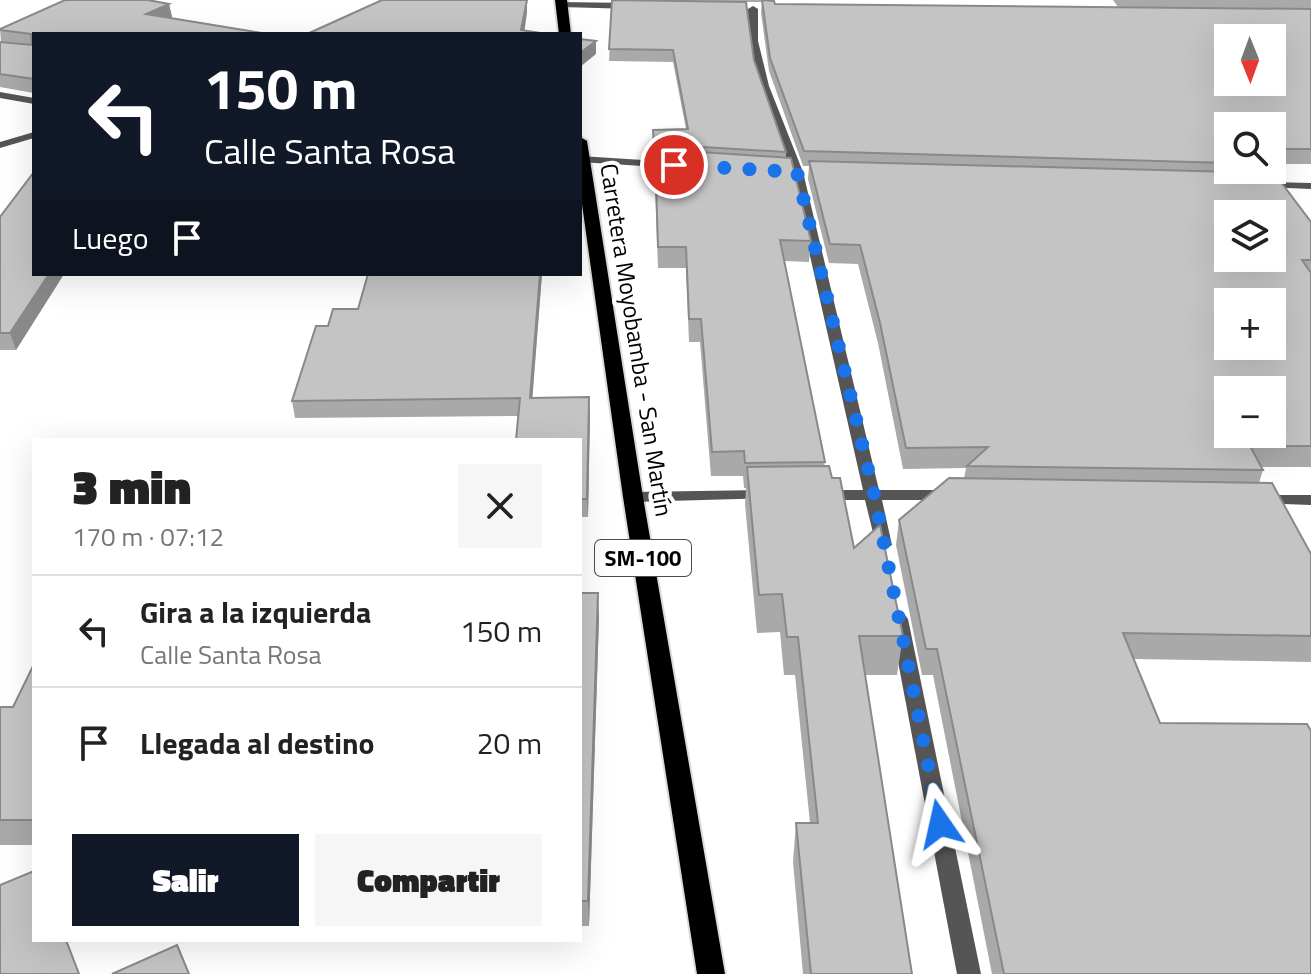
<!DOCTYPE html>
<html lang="es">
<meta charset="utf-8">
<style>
body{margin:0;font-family:"Titillium Web",sans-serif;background:#f6f6f6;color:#222;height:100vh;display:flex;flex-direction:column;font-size:30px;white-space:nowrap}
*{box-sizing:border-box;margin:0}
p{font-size:26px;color:#767676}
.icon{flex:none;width:44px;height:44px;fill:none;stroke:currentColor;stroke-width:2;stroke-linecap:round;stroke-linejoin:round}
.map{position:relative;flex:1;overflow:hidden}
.drawer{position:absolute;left:32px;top:438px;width:550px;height:504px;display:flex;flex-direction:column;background:#fff;border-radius:0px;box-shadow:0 8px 32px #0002}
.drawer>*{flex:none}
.hud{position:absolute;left:32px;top:32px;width:550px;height:244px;border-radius:0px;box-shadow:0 8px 32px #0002;background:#111827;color:#fff;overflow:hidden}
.needle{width:52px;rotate:179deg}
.tools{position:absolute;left:1214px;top:24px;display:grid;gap:16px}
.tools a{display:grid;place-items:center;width:72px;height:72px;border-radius:0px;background:#fff;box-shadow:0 8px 32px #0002;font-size:40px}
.pin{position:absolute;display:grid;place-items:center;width:68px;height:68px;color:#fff;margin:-34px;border:4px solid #fff;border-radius:50%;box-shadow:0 2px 8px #0007}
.me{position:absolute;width:88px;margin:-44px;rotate:349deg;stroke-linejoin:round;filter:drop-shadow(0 0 6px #0008)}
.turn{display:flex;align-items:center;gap:28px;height:168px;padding:0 40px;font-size:36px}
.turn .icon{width:104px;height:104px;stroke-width:2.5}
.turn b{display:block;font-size:56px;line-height:68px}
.then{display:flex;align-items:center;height:76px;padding:0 40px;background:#0003;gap:16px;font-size:30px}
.round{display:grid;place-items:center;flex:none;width:84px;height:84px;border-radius:0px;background:#f6f6f6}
.headline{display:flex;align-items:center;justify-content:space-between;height:136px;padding:0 40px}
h1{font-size:48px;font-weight:800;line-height:60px}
.action{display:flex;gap:16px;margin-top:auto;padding:16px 40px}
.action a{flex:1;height:92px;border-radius:0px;background:#111827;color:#fff;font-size:32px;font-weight:800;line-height:92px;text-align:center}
.action a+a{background:#f6f6f6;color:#222}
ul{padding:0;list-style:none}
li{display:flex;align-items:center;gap:24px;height:112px;padding:0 40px;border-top:2px solid #e0e0e0}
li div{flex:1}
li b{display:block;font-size:30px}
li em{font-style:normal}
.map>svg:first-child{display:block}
</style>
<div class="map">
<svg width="1311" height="974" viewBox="0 0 1311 974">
<rect width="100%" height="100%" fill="#fff"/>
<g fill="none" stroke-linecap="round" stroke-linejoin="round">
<!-- primary casing -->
<g stroke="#dbdbdb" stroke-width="4">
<g id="primary">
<polygon points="555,0 567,0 571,34 559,34"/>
<polygon points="580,137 587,141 643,497 725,974 697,974 623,497 580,190"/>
</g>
</g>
<!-- minor -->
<g fill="#555" fill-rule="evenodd">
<polygon points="558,2 633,3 637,6 633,9 561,7 558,6"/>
<polygon points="753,6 758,9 758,41 769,86 803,172 879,490 949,490 957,495 949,500 882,500 892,545 884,550 876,545 865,500 821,500 813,495 821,490 863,490 791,172 759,86 748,41 748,9"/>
<polygon points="0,92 34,98 34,104 0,98"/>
<polygon points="34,132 34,138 0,148 0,142"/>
<polygon points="580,156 674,162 680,165 674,168 580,162"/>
<polygon points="1265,182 1311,183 1311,189 1261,187 1259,185"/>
<polygon points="765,490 771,492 773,495 771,498 633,502 625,497 633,492"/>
<polygon points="1261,495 1311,495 1311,505 1255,503 1253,500 1255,497"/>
<polygon points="899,613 905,615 908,619 981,974 957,974 890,619 893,615"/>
</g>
<!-- primary -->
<use href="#primary" fill="#000" fill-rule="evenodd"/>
</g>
<!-- wall -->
<g fill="#a9a9a9">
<polygon points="612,0 771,0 775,4 1118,7 1113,0 1311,0 1311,164 1272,164 1272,126 1228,126 1228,170 1263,170 1262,173 1311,222 1311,467 1261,467 1263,470 1259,483 1311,554 1311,662 1134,659 1160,723 1311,974 992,974 933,675 922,675 896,545 899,520 964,479 966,468 903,469 878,343 858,264 829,263 808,179 809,166 803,166 769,71 761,13 762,2 746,2 754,60 786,152 786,157 811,241 809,262 784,261 825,462 824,466 832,478 854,548 903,636 897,675 865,675 912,974 803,974 793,862 796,823 810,823 795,675 784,675 780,632 757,633 745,504 746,488 744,488 743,476 711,476 700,342 689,342 686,268 658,268 653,130 686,129 673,62 609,61"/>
<polygon points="169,4 172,17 34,34 34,93 0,87 0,42 1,42 0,29"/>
<polygon points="0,217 34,274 64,274 16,350 0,350"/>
<polygon points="368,274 542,274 532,398 590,415 588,517 580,517 580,440 518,416 295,418 292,401 328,326 358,309"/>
<polygon points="580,593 599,617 589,926 580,926"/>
<polygon points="34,664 34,845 0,845 0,707 13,707"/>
</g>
<!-- shaded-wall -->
<g fill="#898989">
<polygon points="527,0 527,13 524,34 521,30"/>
<polygon points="169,4 172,17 149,27 146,14"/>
<polygon points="596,41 596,54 580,67 580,53"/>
<polygon points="49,274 64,274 16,350 10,333"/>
<polygon points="540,274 542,274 531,416 530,398"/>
<polygon points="589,397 590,415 588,517 587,499"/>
<polygon points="598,593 599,617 589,926 588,901"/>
</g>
<!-- building -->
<g fill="#c4c4c4" stroke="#898989" stroke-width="2" fill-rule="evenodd">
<polygon points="65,0 148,0 169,4 146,14 268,34 34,34 34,79 0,74 0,42 32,45 31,34 0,30 0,29"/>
<polygon points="382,0 527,0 521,30 547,34 307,34"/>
<polygon points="612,0 746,2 754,60 786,152 654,144 653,130 688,129 673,50 609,49"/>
<path d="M762,0L774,1L775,4L1311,9V149H1272V126H1228V163L804,151L770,58ZM1228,38H1272V82H1228Z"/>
<polygon points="580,39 596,41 580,53"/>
<polygon points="655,149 791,158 811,241 780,240 825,462 745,463 744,451 712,452 701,319 689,319 686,247 658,247"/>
<path d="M809,161L1274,173L1311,222V260H1302L1311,273V446H1250L1263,470L967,466L988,447L906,448L880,323L860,245L830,244ZM1228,214H1272V258H1228ZM1228,302H1272V346H1228ZM1228,390H1272V434H1228Z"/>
<polygon points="34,172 34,274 49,274 10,333 0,333 0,217"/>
<polygon points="368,274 540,274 530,398 589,397 587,499 580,499 580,440 516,440 520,398 292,401 316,326 328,326 333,309 358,309"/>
<polygon points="829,466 832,478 840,478 854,548 880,525 903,636 859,636 912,974 811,974 796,823 818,823 798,637 787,637 782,594 759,595 747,467"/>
<polygon points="949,478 1272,483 1311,554 1311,636 1123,633 1160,723 1307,724 1311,731 1311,974 1004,974 937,649 926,649 899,520"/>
<polygon points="580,593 598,593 588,901 580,901"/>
<polygon points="34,664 34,820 0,820 0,707 13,707"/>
<polygon points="34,871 34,940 66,940 79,974 0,974 0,885"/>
<polygon points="177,945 189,974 112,974"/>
</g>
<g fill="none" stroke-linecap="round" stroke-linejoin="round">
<!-- route -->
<polyline stroke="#1a73e8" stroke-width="14" stroke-dasharray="0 25.2" points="674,165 797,172 874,494 940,824"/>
</g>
<g text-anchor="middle" stroke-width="8" stroke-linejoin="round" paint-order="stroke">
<!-- shield labels -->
<rect fill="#fff" stroke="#4c4c4c" stroke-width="2" x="595" y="540" width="96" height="36" rx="6"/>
<g font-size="22" font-weight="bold" fill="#000">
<text x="643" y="566">SM-100</text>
</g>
<!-- street labels -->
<g font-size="24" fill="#000" stroke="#fff">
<text transform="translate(636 340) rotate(81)" y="8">Carretera Moyobamba - San Martín</text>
</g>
</g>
</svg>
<div class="tools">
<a><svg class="needle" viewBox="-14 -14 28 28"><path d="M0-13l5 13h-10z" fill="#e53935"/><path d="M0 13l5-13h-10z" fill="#767676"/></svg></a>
<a><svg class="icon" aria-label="search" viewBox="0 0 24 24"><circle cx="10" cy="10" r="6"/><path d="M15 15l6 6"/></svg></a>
<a><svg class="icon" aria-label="layers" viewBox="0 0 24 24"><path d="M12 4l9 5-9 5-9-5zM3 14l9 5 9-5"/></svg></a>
<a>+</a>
<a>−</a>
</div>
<div class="pin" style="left:674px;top:165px;background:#d93025"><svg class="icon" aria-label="arrive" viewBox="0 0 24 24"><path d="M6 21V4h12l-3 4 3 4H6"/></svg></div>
<svg class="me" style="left:940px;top:824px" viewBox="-20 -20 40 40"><path d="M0-17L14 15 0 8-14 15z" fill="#1a73e8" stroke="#fff" stroke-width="4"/></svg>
<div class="hud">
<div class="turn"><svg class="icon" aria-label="left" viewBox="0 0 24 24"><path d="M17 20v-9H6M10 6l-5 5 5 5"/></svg><div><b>150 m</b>Calle Santa Rosa</div></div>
<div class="then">Luego<svg class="icon" aria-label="arrive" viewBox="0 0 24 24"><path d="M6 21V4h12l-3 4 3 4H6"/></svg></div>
</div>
<section class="drawer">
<div class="headline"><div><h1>3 min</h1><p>170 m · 07:12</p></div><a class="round"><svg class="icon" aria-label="close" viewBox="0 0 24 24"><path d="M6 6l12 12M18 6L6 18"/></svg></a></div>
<ul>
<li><svg class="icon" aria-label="left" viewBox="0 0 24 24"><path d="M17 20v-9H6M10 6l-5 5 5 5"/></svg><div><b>Gira a la izquierda</b><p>Calle Santa Rosa</p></div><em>150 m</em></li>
<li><svg class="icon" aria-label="arrive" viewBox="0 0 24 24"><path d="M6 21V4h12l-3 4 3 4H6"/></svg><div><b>Llegada al destino</b></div><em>20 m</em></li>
</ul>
<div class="action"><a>Salir</a><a>Compartir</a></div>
</section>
</div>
